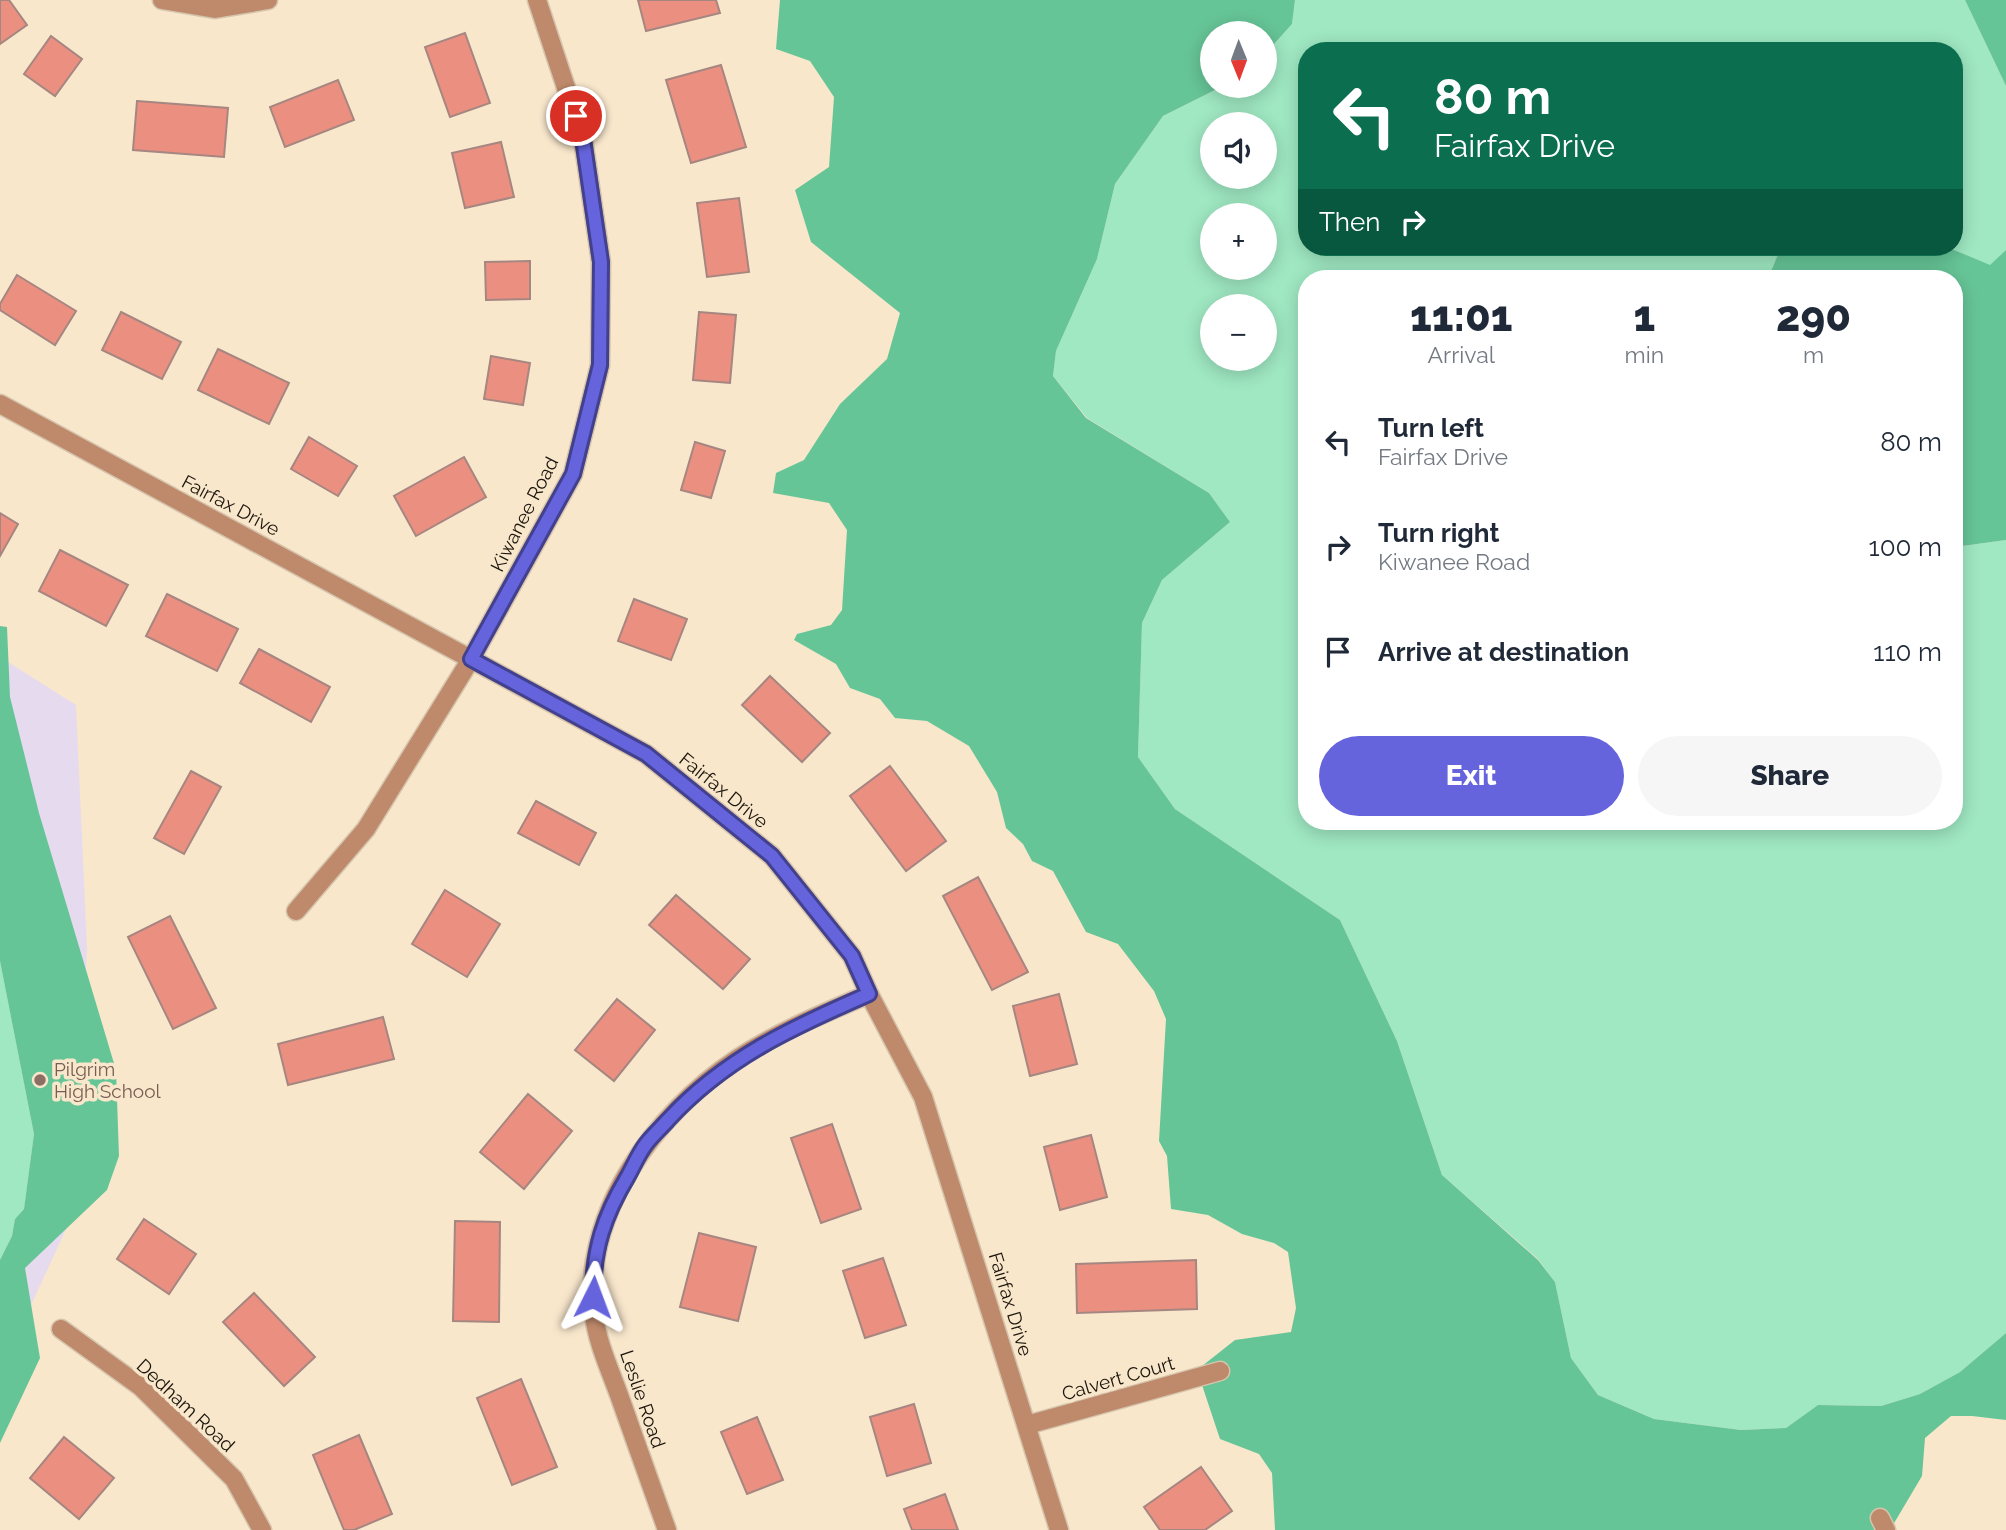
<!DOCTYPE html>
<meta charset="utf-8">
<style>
body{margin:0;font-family:Raleway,sans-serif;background:#f6f6f7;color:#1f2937;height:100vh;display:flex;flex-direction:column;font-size:26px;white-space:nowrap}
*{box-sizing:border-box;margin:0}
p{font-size:23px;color:#747a83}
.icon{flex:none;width:38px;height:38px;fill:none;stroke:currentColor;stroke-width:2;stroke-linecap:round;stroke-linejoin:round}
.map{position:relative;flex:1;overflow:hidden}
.drawer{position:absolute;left:1298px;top:270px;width:665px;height:560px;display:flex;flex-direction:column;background:#fff;border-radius:28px;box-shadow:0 4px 18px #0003}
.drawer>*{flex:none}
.top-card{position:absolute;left:1298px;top:42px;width:665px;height:214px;border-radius:28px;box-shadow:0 4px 18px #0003;background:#0b6e4f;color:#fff;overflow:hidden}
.needle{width:46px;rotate:179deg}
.buttons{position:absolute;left:1200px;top:21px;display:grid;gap:14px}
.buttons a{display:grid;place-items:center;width:77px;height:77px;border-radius:50%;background:#fff;box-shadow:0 4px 18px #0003;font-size:35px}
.pin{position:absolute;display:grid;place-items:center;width:60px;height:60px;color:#fff;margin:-30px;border:4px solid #fff;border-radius:50%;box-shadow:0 2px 7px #0007}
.me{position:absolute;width:77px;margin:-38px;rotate:3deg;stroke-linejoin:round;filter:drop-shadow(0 0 5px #0008)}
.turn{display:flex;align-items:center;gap:24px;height:147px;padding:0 21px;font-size:32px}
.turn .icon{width:91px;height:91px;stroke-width:2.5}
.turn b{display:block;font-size:49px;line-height:60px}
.then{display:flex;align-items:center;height:66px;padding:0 21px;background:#0003;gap:14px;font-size:26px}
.eta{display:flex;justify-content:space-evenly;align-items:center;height:119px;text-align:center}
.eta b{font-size:42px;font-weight:800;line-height:49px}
.primary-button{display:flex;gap:14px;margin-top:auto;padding:14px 21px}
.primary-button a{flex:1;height:80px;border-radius:42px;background:#6564dd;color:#fff;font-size:28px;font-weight:800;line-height:80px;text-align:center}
.primary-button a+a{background:#f6f6f7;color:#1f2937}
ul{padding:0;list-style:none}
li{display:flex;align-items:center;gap:21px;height:105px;padding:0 21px}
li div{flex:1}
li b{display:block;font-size:26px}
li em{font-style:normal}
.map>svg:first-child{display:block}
</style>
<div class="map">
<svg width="2006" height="1530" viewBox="0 0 2006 1530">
<rect width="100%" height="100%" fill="#f9e7cc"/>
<!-- education -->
<polygon fill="#e6daef" points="0,657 76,705 87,948 74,1212 0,1372"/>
<!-- green -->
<g fill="#9fe8c2" fill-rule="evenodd">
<path d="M1295,0H1965L2006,86V250L1990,266L1947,247H1955V51H1307V247H1781L1772,269L1763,278H1307V821H1955V547L2006,540V1333L1960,1372L1920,1394L1881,1406L1818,1405L1786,1428L1741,1430L1654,1419L1598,1395L1571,1358L1555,1282L1538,1259L1442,1175L1397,1041L1340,920L1175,809L1138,757L1142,623L1162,580L1230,522L1209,493L1087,418L1053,376L1056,351L1097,259L1115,184L1163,116L1223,86H1265V54L1292,24ZM1213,124H1265V177H1213ZM1213,215H1265V268H1213ZM1213,306H1265V359H1213Z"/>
<polygon points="0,961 34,1134 24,1209 15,1219 12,1236 0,1260"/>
</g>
<!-- forest -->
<g fill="#66c597">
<polygon points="780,0 1295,0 1292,24 1265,54 1265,33 1213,33 1213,86 1223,86 1163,116 1115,184 1097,259 1056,351 1053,376 1086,418 1209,493 1230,522 1162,580 1142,623 1138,757 1175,809 1340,920 1397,1041 1442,1175 1538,1260 1555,1282 1571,1358 1598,1395 1654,1419 1741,1430 1786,1428 1818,1405 1881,1406 1920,1394 1960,1372 2006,1333 2006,1420 1972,1416 1951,1416 1925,1438 1922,1476 1890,1530 1275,1530 1272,1473 1259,1454 1220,1439 1197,1370 1235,1340 1291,1332 1296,1308 1288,1252 1274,1243 1242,1234 1208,1215 1171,1209 1167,1156 1159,1141 1166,1019 1154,991 1118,944 1086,932 1053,871 1032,861 1023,844 1006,828 997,792 969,746 927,721 895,718 880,699 850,688 836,664 794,640 797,634 831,625 842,610 847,530 829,503 773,493 776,473 804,460 840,404 887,359 900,313 811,242 795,190 829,167 834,97 810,61 776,49"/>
<polygon points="1965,0 2006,0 2006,86"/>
<polygon points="1781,247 1947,247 1990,265 2006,250 2006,540 1955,547 1955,278 1763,278 1772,269"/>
<polygon points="0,626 7,627 10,697 39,813 116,1070 119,1156 107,1190 25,1268 40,1358 0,1443 0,1260 12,1236 15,1219 24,1209 34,1134 0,961"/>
</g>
<!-- building -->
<g fill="#eb9081" stroke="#a68680" stroke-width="2">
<polygon points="0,0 9,0 27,25 0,44"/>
<polygon points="638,0 716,0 720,13 646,31"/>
<polygon points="465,33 490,103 450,117 425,47"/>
<polygon points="51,36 82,59 55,96 24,74"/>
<polygon points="721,65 746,147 691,163 666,80"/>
<polygon points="338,80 354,120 285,147 270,107"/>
<polygon points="137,101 228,108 224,157 133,150"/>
<polygon points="501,142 514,197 465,208 452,153"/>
<polygon points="739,198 749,272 707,277 697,203"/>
<polygon points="530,261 530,299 486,300 485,262"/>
<polygon points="17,275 76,311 55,345 0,310 0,304"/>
<polygon points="121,312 181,342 162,379 102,350"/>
<polygon points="699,312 736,315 730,383 693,380"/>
<polygon points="218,349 289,383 269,424 198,390"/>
<polygon points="491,356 530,363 523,405 484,399"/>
<polygon points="309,437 357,466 338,496 291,469"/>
<polygon points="695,442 725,451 711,498 681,490"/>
<polygon points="464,457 486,497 416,536 394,496"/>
<polygon points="0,513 18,524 0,556"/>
<polygon points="60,550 128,585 106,626 39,591"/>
<polygon points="167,594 238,629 217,671 146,636"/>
<polygon points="634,599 687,619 671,660 618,641"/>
<polygon points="259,649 330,687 311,722 240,683"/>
<polygon points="770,676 830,733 802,762 742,705"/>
<polygon points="890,766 946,841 906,871 850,796"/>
<polygon points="191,771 221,787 184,854 154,838"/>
<polygon points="536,801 596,833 579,865 518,833"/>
<polygon points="978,877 1028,972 992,990 943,896"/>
<polygon points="445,890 500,924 467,977 412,944"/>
<polygon points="676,895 750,959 723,989 649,925"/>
<polygon points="170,916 216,1008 173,1029 128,937"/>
<polygon points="1059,994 1077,1064 1030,1076 1013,1006"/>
<polygon points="617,999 655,1030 614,1081 575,1050"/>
<polygon points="383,1017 394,1059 288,1085 278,1044"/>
<polygon points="528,1094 572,1131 524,1189 480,1152"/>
<polygon points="832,1124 861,1209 821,1223 791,1138"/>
<polygon points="1091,1135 1107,1197 1060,1210 1044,1147"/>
<polygon points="144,1219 196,1254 169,1294 117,1259"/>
<polygon points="455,1221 500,1222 499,1322 453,1321"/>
<polygon points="699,1233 756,1247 738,1321 680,1307"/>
<polygon points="883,1258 906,1325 865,1338 843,1271"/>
<polygon points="1196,1260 1197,1309 1077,1313 1076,1264"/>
<polygon points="254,1293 315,1357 284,1386 223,1322"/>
<polygon points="521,1379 557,1467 512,1485 477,1398"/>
<polygon points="914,1404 931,1463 887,1476 870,1417"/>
<polygon points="757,1417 783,1480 747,1494 721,1432"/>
<polygon points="359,1435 392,1514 354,1530 344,1530 313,1455"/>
<polygon points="64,1437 114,1478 79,1519 30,1478"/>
<polygon points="1201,1467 1232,1511 1205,1530 1160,1530 1144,1507"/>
<polygon points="945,1494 958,1530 912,1530 904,1509"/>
</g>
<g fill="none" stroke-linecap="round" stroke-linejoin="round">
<!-- street casing -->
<g stroke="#d5c5ad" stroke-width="21">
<g id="street">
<polyline points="162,0 215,9 268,0"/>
<polyline points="0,404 646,754 772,856 852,956 869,994 923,1097 1059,1530"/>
<polyline points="296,911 366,829 471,659 573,474 600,365 601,262 583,139 537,0"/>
<polyline points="61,1329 141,1387 234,1479 262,1530"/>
<polyline points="1027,1425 1220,1371"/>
<polyline points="1880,1518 1886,1530"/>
<path d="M667,1530C651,1485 635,1440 619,1395C610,1370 597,1342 594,1315C582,1212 655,1114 737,1059C778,1032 824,1013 869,994"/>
</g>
</g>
<!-- street -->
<use href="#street" stroke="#bf8a6b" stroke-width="18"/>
</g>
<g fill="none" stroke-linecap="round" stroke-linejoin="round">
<!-- route casing -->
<g stroke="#424190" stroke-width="18">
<path id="route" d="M576,116L583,139L601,262L600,365L573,474L471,659L646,754L772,856L852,956L869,994C793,1027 725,1058 668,1120C661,1128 653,1135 646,1144C639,1153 634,1165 628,1176C604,1216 593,1249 593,1297"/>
</g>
<!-- route -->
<use href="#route" stroke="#6564dd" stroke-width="12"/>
</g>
<!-- markers -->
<circle fill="#8d6e63" stroke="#f9e7cc" stroke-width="2.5" cx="40" cy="1080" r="7"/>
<g text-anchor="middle" stroke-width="7" stroke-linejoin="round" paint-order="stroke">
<!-- street labels -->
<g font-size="19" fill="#1b150c" stroke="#f9e7cc">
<text transform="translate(231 505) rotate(28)" y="7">Fairfax Drive</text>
<text transform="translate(524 514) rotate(-63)" y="7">Kiwanee Road</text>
<text transform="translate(724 790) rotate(39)" y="7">Fairfax Drive</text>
<text transform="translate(1011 1304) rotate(73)" y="7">Fairfax Drive</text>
<text transform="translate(1118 1378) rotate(-16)" y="7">Calvert Court</text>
<text transform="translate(643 1399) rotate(71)" y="7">Leslie Road</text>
<text transform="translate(186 1405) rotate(43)" y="7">Dedham Road</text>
</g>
<!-- education labels -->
<g font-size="19" fill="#785e54" stroke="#f9e7cc" text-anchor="start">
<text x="54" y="1076">Pilgrim<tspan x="54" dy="22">High School</tspan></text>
</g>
</g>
</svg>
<div class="buttons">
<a><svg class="needle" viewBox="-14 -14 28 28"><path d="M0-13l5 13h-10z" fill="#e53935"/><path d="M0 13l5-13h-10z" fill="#747a83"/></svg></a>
<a><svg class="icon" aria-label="sound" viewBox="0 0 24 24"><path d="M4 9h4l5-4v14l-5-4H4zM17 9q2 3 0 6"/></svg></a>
<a>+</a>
<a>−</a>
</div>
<div class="pin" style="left:576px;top:116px;background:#d93025"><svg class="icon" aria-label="arrive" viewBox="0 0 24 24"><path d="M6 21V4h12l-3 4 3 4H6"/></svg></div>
<svg class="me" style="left:593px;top:1297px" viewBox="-20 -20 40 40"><path d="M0-17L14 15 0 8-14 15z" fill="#6564dd" stroke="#fff" stroke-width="4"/></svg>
<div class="top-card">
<div class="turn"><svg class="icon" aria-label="left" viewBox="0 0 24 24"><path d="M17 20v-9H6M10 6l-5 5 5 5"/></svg><div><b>80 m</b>Fairfax Drive</div></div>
<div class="then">Then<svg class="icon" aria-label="right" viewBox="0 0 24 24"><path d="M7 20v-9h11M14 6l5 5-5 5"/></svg></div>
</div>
<section class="drawer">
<div class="eta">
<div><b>11:01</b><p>Arrival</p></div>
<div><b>1</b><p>min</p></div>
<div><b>290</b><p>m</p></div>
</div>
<ul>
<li><svg class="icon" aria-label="left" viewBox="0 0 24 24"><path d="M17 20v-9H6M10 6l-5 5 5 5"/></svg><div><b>Turn left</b><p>Fairfax Drive</p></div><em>80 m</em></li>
<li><svg class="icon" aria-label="right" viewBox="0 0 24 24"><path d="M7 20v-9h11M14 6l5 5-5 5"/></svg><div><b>Turn right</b><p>Kiwanee Road</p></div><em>100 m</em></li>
<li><svg class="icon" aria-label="arrive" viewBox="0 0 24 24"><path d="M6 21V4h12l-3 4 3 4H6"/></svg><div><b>Arrive at destination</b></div><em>110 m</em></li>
</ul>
<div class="primary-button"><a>Exit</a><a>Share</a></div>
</section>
</div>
